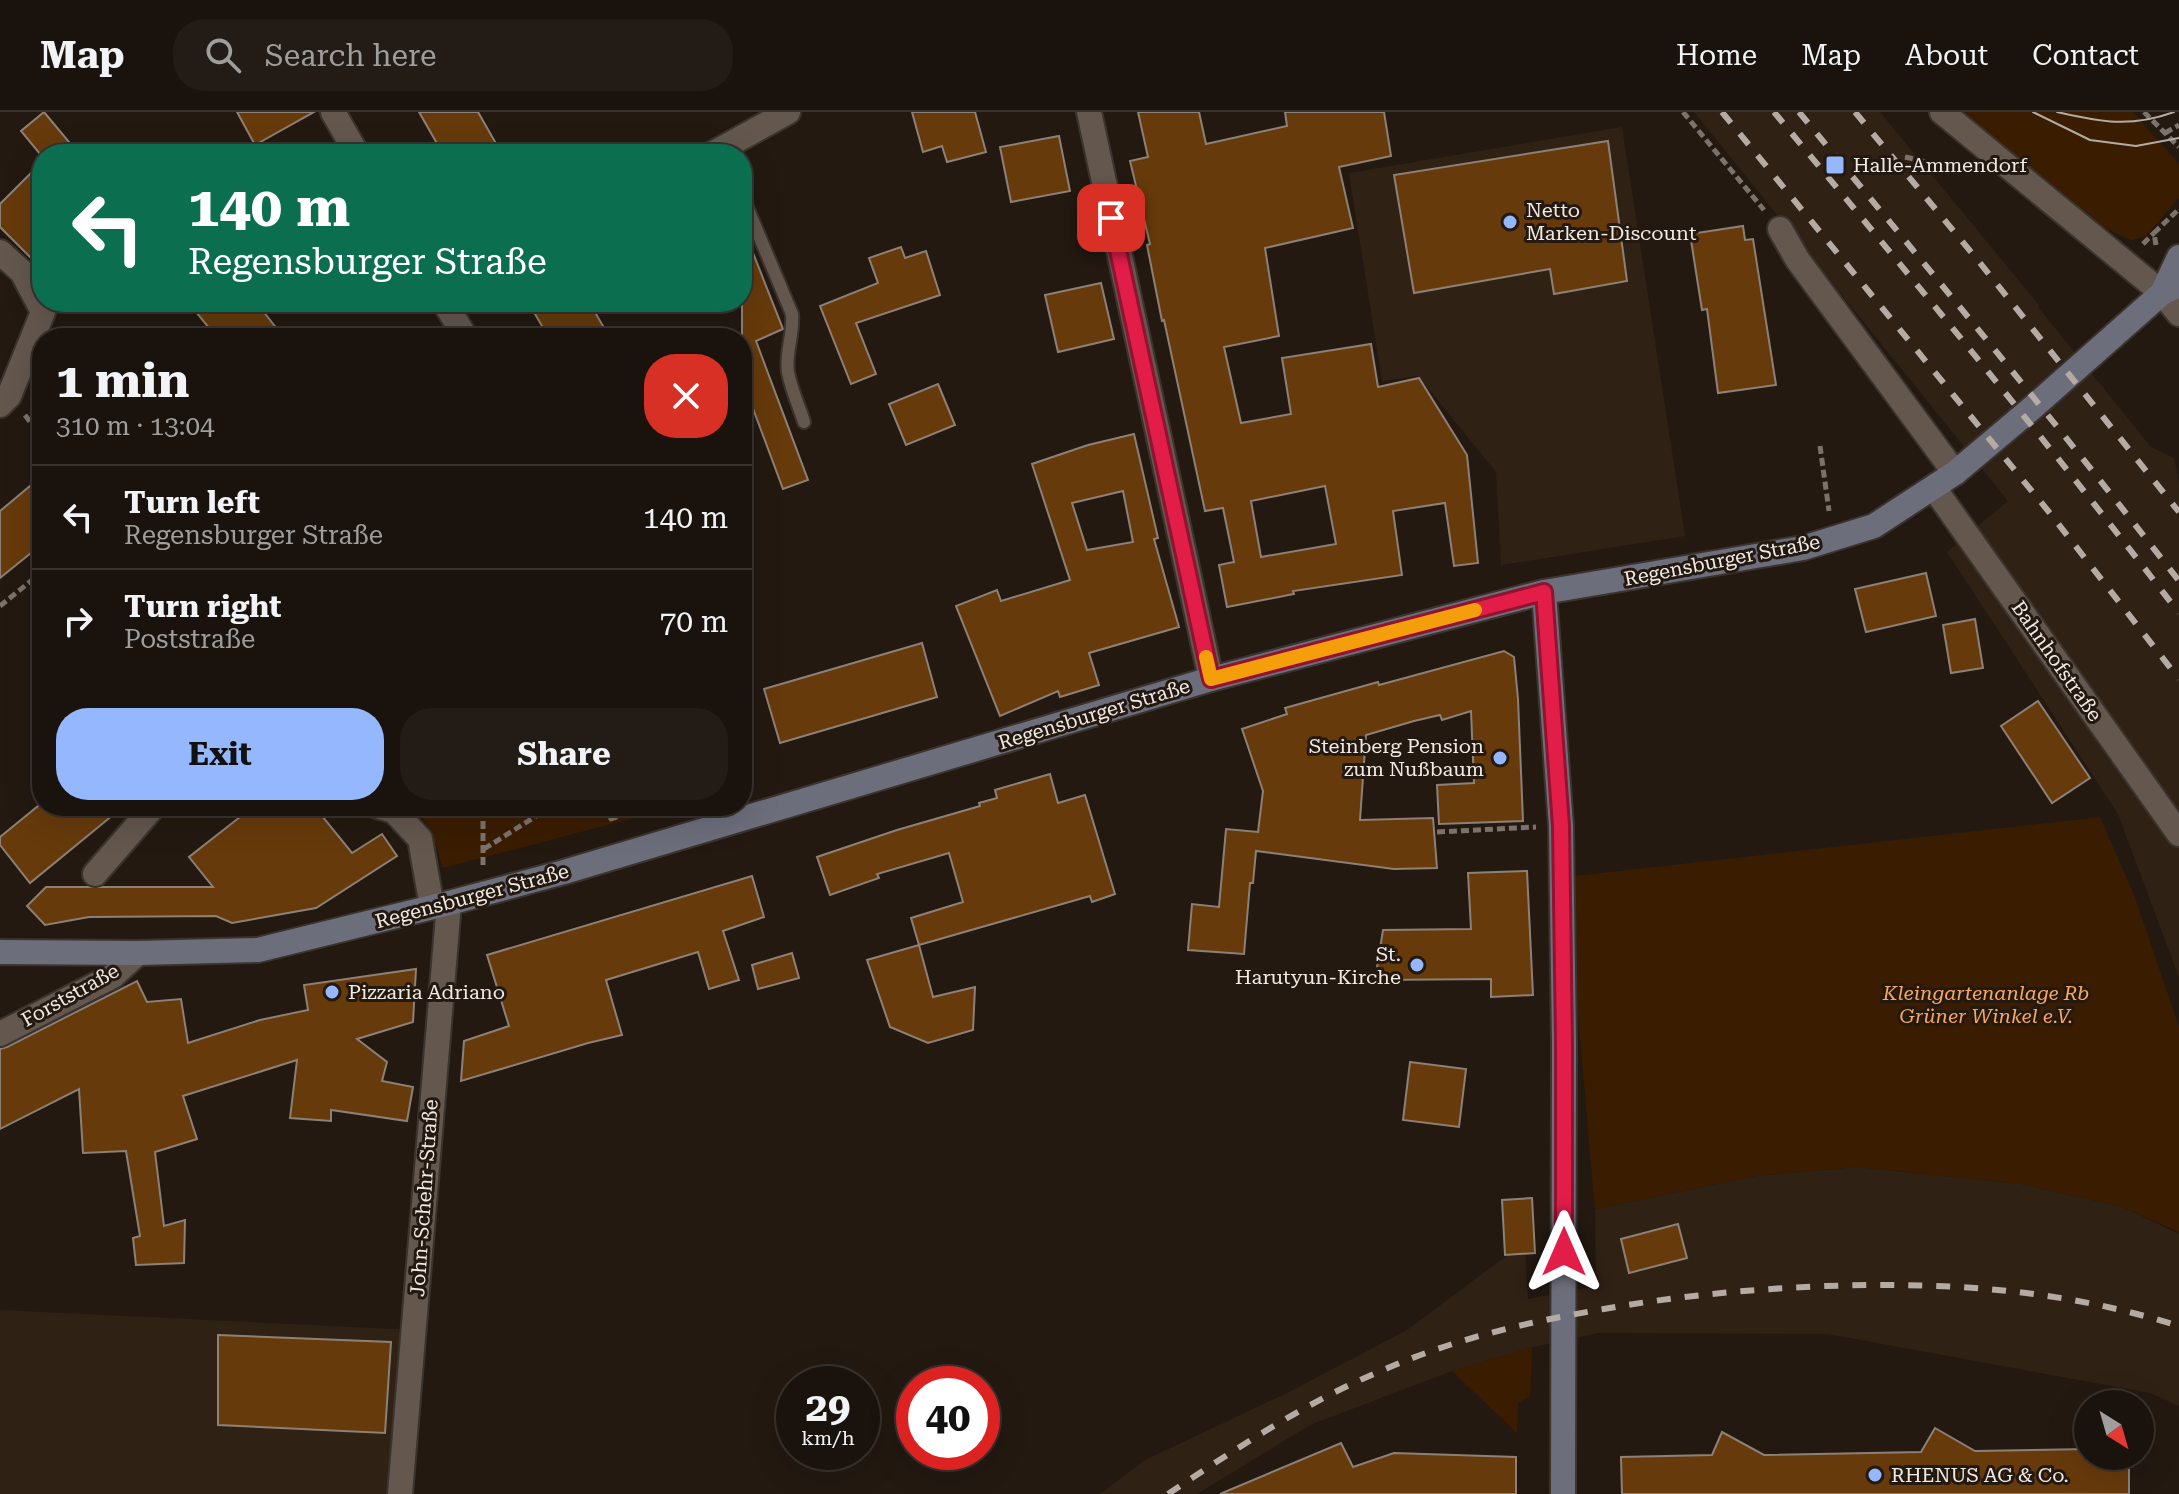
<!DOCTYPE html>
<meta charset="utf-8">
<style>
body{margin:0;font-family:"Roboto Serif",serif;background:#231c16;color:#f1f3f6;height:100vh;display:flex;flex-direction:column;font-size:30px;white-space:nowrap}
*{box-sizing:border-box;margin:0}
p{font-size:26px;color:#9f9e9d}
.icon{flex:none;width:44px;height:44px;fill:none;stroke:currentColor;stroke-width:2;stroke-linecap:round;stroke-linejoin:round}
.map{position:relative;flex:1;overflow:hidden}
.side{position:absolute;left:32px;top:216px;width:720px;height:488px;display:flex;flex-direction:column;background:#1a130d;border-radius:32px;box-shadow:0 8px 32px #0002,0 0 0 2px #38322e}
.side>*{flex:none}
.banner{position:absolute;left:32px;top:32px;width:720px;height:168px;border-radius:32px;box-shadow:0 8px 32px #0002,0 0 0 2px #38322e;background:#0b6e4f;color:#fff;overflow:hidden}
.needle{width:52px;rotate:143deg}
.fabs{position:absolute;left:2074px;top:1278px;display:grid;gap:16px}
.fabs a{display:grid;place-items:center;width:80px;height:80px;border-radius:50%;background:#1a130d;box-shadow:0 8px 32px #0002,0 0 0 2px #38322e;font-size:40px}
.speed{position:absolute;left:776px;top:1254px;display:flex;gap:16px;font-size:40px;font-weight:700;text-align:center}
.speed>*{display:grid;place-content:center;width:104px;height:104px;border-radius:50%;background:#1a130d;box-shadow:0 8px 32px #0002,0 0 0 2px #38322e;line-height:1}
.speed small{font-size:20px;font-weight:400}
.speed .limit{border:12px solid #d22;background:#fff;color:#111}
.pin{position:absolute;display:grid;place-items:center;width:68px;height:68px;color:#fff;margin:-34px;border-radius:16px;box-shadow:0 4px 12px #0006}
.me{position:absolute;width:88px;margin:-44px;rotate:0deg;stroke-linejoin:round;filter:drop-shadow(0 0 6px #0008)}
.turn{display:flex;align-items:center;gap:28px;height:168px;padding:0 24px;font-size:36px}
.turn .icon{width:104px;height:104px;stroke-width:2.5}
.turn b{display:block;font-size:56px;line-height:68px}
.round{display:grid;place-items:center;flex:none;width:84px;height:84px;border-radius:32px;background:#231c16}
.overview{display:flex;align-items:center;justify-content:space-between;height:136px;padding:0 24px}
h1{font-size:48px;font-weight:700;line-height:60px}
.primary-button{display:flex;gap:16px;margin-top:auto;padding:16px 24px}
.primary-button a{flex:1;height:92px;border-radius:32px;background:#95b7fd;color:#111;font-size:32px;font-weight:700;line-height:92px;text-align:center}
.primary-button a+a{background:#231c16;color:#f1f3f6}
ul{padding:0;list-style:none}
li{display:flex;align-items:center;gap:24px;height:104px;padding:0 24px;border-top:2px solid #38322e}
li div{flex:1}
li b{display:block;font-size:30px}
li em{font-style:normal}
header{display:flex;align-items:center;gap:48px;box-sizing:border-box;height:112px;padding:0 40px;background:#1a130d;border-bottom:2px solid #38322e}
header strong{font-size:38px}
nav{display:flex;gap:44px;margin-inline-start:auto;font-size:28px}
.search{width:560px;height:72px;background:#231c16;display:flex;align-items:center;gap:20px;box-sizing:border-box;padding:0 28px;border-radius:32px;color:#9f9e9d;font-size:30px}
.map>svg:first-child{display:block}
</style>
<header>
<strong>Map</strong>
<div class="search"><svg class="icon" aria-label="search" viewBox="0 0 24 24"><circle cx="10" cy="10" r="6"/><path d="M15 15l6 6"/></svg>Search here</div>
<nav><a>Home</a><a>Map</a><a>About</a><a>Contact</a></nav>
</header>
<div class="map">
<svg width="2179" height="1382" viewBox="0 0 2179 1382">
<rect width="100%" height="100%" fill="#231911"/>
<!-- built -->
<g fill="#302115">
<polygon points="1694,0 1880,0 2039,193 2038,195 2151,335 2174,346 2179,369 2179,865 2118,702 1947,440 2008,389"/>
<polygon points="1622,15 1685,424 1501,453 1496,360 1418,264 1382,269 1349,61"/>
<polygon points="1857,1055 2021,1072 2123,1095 2179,1122 2179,1294 2150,1281 1828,1222 1598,1221 1529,1236 1452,1259 1310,1313 1197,1382 1100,1382 1145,1348 1289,1280 1407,1218 1525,1130 1528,1187 1596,1174 1595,1097 1756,1064"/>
<polygon points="0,1198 414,1218 400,1382 0,1382"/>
</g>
<!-- green -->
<g fill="#3a1d00">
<polygon points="1964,0 2133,0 2179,52 2179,86 2145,125 2131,128 2096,112"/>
<polygon points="414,694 680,694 443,756 431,719"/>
<polygon points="2100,705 2134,783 2179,915 2179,1120 2123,1095 2021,1072 1857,1055 1756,1064 1595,1097 1566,765"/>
<polygon points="1532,1235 1530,1284 1518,1291 1517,1321 1452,1259"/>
</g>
<!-- building -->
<g fill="#663a0b" stroke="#8d8076" stroke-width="2" fill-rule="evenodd">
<polygon points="44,0 79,42 40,42 21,19"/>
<polygon points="237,0 314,0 255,33"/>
<polygon points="419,0 478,0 502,42 443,42"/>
<polygon points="912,0 975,0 986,40 947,50 942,34 923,40"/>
<path d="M1138,0H1199L1206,32L1287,14L1285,0H1384L1391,44L1339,55L1353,116L1265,136L1279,224L1224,235L1241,311L1291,302L1282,246L1371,232L1378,275L1419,266L1467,343L1478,451L1454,454L1445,391L1393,399L1402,463L1293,479L1294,482L1227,495L1219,453L1234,450L1223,396L1205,399L1164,208L1162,209L1147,133L1150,132L1130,49L1148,45ZM1325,374L1336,432L1261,445L1251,389Z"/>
<polygon points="1059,24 1070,79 1011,90 1000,35"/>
<polygon points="1608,29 1627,169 1554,182 1550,157 1414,181 1394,63"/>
<polygon points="42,50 42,157 0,115 0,92"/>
<polygon points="1743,114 1745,128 1753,127 1776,273 1718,281 1707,197 1702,198 1690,122"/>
<polygon points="742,118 744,118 783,217 756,229 808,368 783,377 742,267"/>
<polygon points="901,135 905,146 926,139 940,183 856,211 876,262 851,272 820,194 878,171 869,146"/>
<polygon points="1101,171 1114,227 1058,240 1045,183"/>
<polygon points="188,190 256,190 284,226 217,226"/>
<polygon points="528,190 589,190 610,226 549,226"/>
<polygon points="938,272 955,313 906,333 889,292"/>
<path d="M1134,322L1158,426L1154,427L1179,515L1089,541L1099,573L1060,585L1058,579L1000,604L956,494L997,478L1001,489L1070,468L1032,352L1088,333ZM1123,379L1133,430L1087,438L1072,391Z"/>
<polygon points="42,364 42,432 0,466 0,399"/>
<polygon points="1926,461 1936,504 1866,520 1855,477"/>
<polygon points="1975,507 1983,556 1951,561 1943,513"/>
<polygon points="922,531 937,585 780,631 764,577"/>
<polygon points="1504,539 1514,545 1518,587 1523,709 1439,712 1437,673 1474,671 1471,599 1442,608 1440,603 1414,609 1366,623 1360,708 1433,706 1437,756 1394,757 1256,739 1253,771 1250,771 1244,842 1188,838 1192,792 1219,795 1226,717 1258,720 1263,679 1242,617 1287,602 1285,596 1378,570 1379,573"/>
<polygon points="2038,589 2090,666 2052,691 2001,614"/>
<polygon points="1050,662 1058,691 1085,683 1115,782 1092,790 1090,784 919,833 911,806 963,790 949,741 877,762 879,766 830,783 817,745 897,718 980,694 979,691 997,686 995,678"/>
<polygon points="38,694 124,694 30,771 0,733 0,725"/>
<polygon points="254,694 314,694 352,741 382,722 397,744 316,796 232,811 216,804 89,805 45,813 27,794 46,775 213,775 189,745"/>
<polygon points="1527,759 1533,883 1491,885 1491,867 1375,868 1383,818 1471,817 1468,761"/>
<polygon points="752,764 764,805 723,819 739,868 709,877 698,840 606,868 622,923 588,931 461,969 464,929 509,914 487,843"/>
<polygon points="919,833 933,885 975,875 973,918 928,931 890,915 867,848"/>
<polygon points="792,841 799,866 758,877 752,853"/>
<polygon points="416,857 413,910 357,927 387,950 382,969 413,975 407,1009 331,998 331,1009 290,1006 297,948 183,984 197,1027 155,1040 164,1114 185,1108 184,1151 136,1153 133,1126 140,1124 126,1039 83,1041 79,977 0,1017 0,937 7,935 137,869 147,890 181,887 188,931 260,908 308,898 304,873"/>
<polygon points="1410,950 1466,957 1459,1015 1403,1008"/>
<polygon points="1532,1086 1535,1141 1505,1143 1502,1088"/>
<polygon points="1678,1112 1687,1146 1629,1161 1621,1127"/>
<polygon points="218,1223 391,1230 385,1321 218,1313"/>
<polygon points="1935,1316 1975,1339 2088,1337 2088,1344 2129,1344 2129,1382 1622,1382 1621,1345 1712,1343 1722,1320 1764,1343 1921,1340"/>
<polygon points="1341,1331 1353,1355 1394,1341 1516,1345 1516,1382 1220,1382"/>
</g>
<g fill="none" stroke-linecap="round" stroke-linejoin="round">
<!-- lane casing -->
<g stroke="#3a332e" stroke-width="16">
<path id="lane" d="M742,83L792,202C794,222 785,241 788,260C791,277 799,294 804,310"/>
</g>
<!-- street casing -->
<g stroke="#3a332e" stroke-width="28">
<g id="street">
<polyline points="333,0 357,42"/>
<polyline points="1089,0 1211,567"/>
<polyline points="1942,0 2162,181 2179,202"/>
<polyline points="712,42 788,0"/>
<polyline points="1780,117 1797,147 1955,361"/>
<polyline points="0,140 22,160 43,200 9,284 0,293"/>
<polyline points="444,190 466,226"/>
<polyline points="1934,376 2179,722"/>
<polyline points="377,694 394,699 420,727 432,795"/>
<polyline points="95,762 154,694"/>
<polyline points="0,922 113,864 138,841"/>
<polyline points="400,1382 449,791"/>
</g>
</g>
<!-- secondary casing -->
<g stroke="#3a332e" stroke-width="28">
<g id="secondary">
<polyline points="2162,181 2179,145"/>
<polyline points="1544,480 1561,714 1564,932 1563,1382"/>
<polyline points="0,840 138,841 258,838 449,791 564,760 1211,567 1544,480 1803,436 1874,414 1955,361 2031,297 2162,181 2179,173"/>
</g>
</g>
<!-- path -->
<g stroke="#7b726c" stroke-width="5" stroke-dasharray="8 4" stroke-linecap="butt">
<polyline points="1683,0 1764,98"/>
<polyline points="2144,0 2179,35"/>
<polyline points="2165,21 2179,13"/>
<polyline points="1905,45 1968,59"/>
<polyline points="2143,132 2154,121"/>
<polyline points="2156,133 2154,121 2179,97"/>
<polyline points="25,303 42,326"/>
<polyline points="1820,334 1829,399"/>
<polyline points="0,494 42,460"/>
<polyline points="607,694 611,707 650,694"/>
<polyline points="1437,720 1536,715"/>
<polyline points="484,737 552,694"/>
<polyline points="483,753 483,694"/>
</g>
<!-- lane -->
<use href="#lane" stroke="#63574e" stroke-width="12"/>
<!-- street -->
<use href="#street" stroke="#63574e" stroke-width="24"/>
<!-- secondary -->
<use href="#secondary" stroke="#6d6e7c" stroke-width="24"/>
<!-- tram -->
<g stroke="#b4aba5" stroke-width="2">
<polyline points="2033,0 2090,28 2136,34 2179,26"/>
<path d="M2057,0C2101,10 2130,16 2174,0"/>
</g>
<!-- rail -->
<g stroke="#b4aba5" stroke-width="6" stroke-dasharray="14 14" stroke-linecap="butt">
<polyline points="1722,0 2049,400 2179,567"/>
<path d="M1774,0C1911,165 2048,330 2179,501"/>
<path d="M1799,0C1927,155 2056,310 2179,469"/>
<polyline points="1855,0 1976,146 2179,400"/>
<path d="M1168,1382C1237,1336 1306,1290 1383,1258C1454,1227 1527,1210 1604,1197C1677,1184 1751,1177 1826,1174C1949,1170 2061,1177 2179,1214"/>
</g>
</g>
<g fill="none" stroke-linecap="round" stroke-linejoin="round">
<!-- route casing -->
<g stroke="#92132f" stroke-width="20">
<polyline id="route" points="1111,106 1211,567 1544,480 1561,714 1564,932 1564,1140"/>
</g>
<!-- route -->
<use href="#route" stroke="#e11d48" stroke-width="14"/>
<!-- slow -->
<polyline stroke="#f59e0b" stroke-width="14" points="1206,545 1211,567 1475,498"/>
</g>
<!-- markers -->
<g fill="#95b7fd" stroke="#231911" stroke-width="3">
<rect x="1825" y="43" width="20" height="20" rx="4"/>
<circle cx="1510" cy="110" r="8"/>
<circle cx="1500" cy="646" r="8"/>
<circle cx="1417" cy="853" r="8"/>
<circle cx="332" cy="880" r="8"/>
<circle cx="1875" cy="1363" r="8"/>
</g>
<g text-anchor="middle" stroke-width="6" stroke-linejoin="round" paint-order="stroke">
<!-- poi labels -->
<g font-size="20" fill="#f1e9e4" stroke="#231911" text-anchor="start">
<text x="1853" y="60">Halle-Ammendorf</text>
<text x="1526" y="105">Netto<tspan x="1526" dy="23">Marken-Discount</tspan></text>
<text x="1484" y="641" text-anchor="end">Steinberg Pension<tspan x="1484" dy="23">zum Nußbaum</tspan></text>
<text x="1401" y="849" text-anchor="end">St.<tspan x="1401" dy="23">Harutyun-Kirche</tspan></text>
<text x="348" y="887">Pizzaria Adriano</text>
<text x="1891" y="1370">RHENUS AG &amp; Co.</text>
</g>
<!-- street labels -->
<g font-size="20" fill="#f1e9e4" stroke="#231911">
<text transform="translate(1722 448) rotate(-11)" y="7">Regensburger Straße</text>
<text transform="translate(2057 549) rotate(55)" y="7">Bahnhofstraße</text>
<text transform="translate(1094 602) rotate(-17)" y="7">Regensburger Straße</text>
<text transform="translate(472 784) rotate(-15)" y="7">Regensburger Straße</text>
<text transform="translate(70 883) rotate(-29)" y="7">Forststraße</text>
<text transform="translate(424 1086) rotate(-86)" y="7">John-Schehr-Straße</text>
</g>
<!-- park labels -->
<g font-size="20" font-style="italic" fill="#fca85c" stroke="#231911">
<text x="1986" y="888">Kleingartenanlage Rb<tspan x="1986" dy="23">Grüner Winkel e.V.</tspan></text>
</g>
</g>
</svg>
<div class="fabs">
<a><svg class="needle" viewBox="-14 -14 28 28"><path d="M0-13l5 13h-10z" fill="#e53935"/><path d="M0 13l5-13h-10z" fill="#9f9e9d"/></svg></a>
</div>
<div class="speed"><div>29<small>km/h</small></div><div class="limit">40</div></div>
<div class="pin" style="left:1111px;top:106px;background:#d93025"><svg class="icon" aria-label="arrive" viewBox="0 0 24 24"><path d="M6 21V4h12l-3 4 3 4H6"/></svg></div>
<svg class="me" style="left:1564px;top:1140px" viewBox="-20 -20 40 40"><path d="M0-17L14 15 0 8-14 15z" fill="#e11d48" stroke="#fff" stroke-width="4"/></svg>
<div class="banner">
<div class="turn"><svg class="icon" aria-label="left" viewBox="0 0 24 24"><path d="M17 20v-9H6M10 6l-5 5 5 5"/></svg><div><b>140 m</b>Regensburger Straße</div></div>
</div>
<section class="side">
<div class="overview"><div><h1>1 min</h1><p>310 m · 13:04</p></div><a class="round" style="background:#d93025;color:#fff"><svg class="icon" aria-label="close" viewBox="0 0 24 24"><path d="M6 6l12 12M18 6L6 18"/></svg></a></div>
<ul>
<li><svg class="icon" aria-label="left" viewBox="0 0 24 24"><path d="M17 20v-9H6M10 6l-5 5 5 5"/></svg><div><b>Turn left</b><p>Regensburger Straße</p></div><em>140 m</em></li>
<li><svg class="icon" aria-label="right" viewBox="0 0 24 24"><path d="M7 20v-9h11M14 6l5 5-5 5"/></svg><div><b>Turn right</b><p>Poststraße</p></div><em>70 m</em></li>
</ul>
<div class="primary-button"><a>Exit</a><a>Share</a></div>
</section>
</div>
